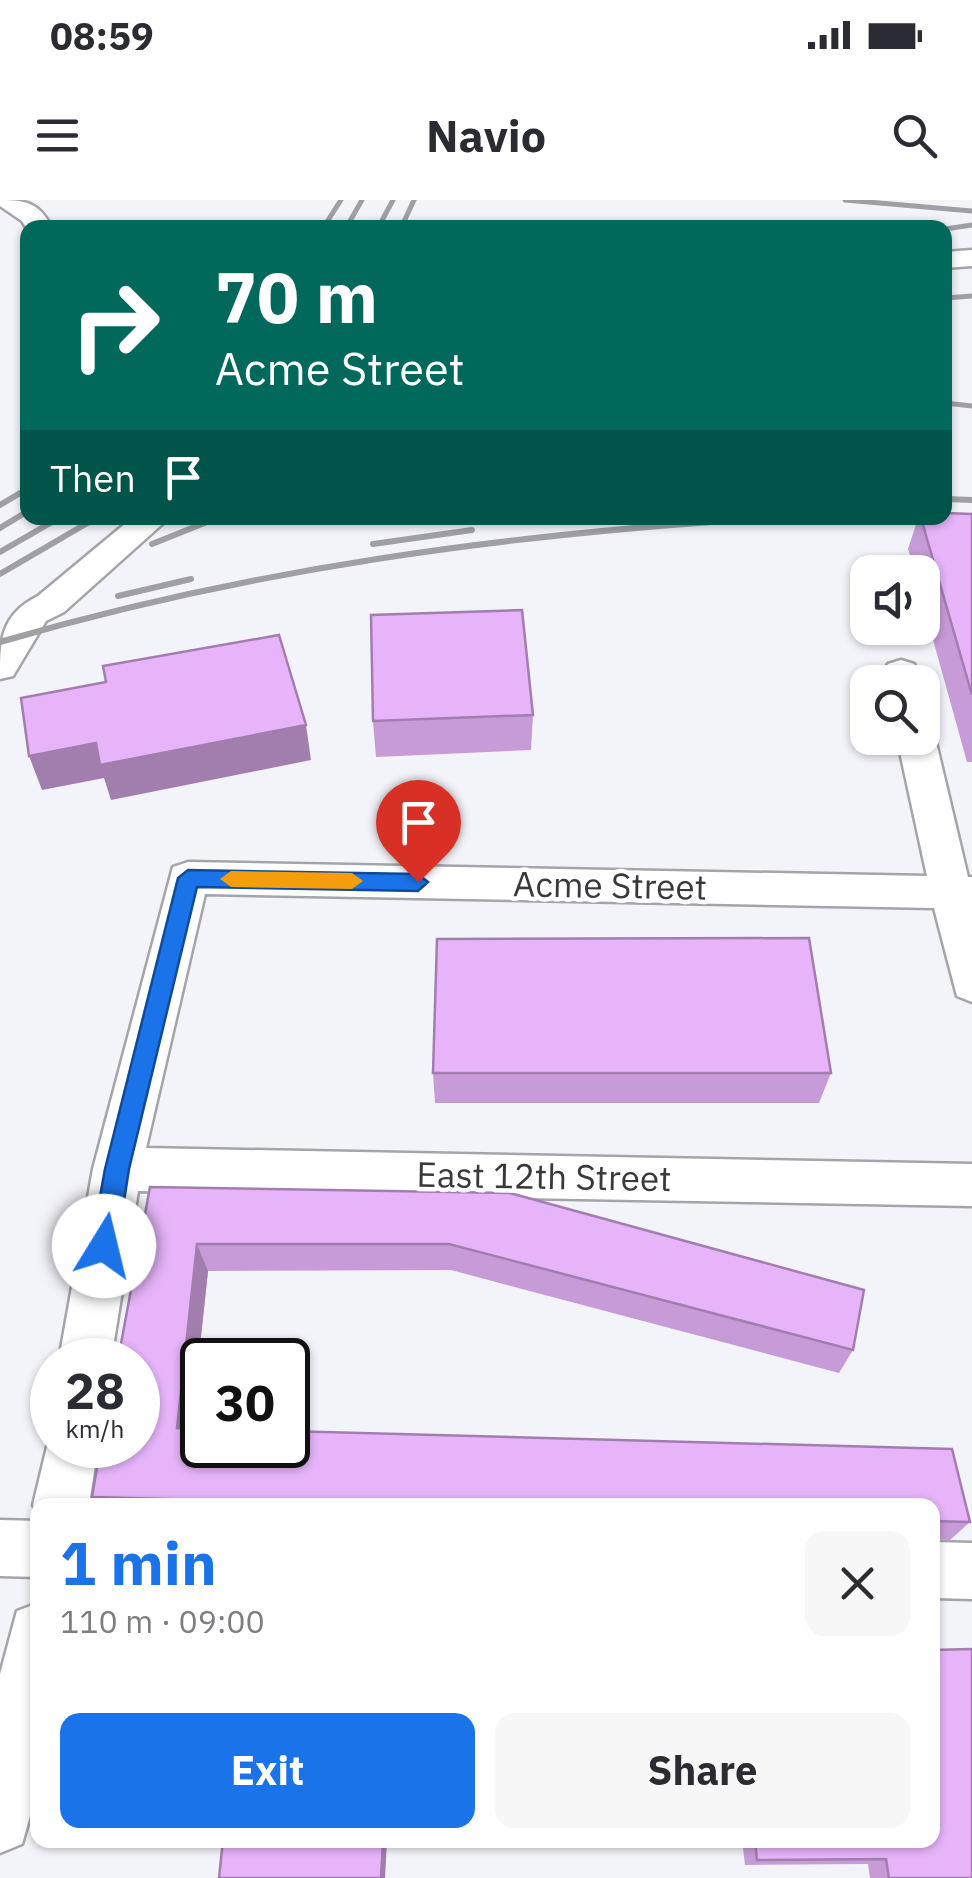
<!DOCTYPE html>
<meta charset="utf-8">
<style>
body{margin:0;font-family:"IBM Plex Sans",sans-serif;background:#f7f7f7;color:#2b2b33;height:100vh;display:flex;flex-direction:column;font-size:38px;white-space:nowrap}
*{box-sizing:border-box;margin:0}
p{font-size:32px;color:#7c7c81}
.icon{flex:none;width:55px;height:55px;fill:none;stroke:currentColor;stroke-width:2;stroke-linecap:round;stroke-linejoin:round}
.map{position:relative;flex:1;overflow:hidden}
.side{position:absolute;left:30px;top:1298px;width:910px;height:350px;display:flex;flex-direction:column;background:#fff;border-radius:20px;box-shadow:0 2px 8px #0004}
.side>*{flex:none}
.top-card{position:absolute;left:20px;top:20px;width:932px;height:305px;border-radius:20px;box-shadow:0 2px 8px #0004;background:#00695c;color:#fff;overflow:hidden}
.fabs{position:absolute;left:850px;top:355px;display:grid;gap:20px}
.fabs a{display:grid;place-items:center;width:90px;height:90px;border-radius:20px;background:#fff;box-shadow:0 2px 8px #0004;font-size:50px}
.speed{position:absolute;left:30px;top:1138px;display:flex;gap:20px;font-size:50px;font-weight:700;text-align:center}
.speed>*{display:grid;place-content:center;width:130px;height:130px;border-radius:50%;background:#fff;box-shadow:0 2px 8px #0004;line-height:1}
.speed small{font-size:25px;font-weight:400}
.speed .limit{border:5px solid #111;border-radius:15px;background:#fff;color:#111}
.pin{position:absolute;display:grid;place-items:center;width:85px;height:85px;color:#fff;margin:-102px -42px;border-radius:50% 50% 50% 0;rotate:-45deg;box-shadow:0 0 10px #0007}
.pin .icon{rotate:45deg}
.me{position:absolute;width:110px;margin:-55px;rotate:9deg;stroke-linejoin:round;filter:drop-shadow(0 0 8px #0008)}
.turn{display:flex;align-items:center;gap:35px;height:210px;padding:0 30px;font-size:45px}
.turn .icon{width:130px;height:130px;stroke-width:2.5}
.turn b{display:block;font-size:70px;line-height:85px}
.then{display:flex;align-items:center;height:95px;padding:0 30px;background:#0003;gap:20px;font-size:38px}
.round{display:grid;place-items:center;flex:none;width:105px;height:105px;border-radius:20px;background:#f7f7f7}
.headline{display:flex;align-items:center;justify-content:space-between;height:170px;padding:0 30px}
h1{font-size:60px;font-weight:800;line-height:75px;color:#1a73e8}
.action{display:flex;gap:20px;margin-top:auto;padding:20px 30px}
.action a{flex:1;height:115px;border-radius:20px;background:#1a73e8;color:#fff;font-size:40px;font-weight:800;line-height:115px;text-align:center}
.action a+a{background:#f7f7f7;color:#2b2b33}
.status{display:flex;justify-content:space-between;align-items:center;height:70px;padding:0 50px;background:#fff;direction:ltr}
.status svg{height:28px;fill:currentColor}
header{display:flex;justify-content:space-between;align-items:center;height:130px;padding:0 30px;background:#fff;font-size:45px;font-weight:800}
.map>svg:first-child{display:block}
</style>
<div class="status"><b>08:59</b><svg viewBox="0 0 49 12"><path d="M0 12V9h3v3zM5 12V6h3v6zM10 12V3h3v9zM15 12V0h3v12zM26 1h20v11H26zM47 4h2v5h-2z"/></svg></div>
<header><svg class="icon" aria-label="menu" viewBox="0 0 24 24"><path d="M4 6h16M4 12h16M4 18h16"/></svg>Navio<svg class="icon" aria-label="search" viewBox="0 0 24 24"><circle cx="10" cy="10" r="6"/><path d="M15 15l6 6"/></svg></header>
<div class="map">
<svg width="972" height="1678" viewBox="0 0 972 1678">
<rect width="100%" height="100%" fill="#f3f3fa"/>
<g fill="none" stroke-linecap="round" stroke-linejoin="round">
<!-- minor casing -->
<g stroke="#a4a4aa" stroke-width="5">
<g id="minor">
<path d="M0,0C26,0 40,3 52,28L28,31L22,21L0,6Z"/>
<polygon points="972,50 972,66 945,68 945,52"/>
<path d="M132,318H169L64,412L46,421L13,476L0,479C0,441 0,415 38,396Z"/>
<polygon points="901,460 914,464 921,482 885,482 883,473 888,464"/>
<polygon points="922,526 935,538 968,677 972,677 972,802 957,796 934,708 205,694 146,948 972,964 972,1006 138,991 111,1160 59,1160 93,969 173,667 188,662 927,676 897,538 922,538"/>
<polygon points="52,1226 52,1245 98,1245 89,1305 38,1305 38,1315 33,1305"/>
<polygon points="0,1320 38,1321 38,1377 0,1376"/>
<polygon points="932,1342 972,1343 972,1399 932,1398"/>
<polygon points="38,1403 38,1588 22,1644 0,1653 0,1474 17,1411"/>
</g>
</g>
<!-- minor -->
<use href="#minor" fill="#fff" fill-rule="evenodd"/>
<!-- rail-far1 -->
<g stroke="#9f9fa4" stroke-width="5">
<polyline points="845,0 972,11"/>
<polyline points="323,28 341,0"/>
<polyline points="346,28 362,0"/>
<polyline points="378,28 393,0"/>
<polyline points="401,28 414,0"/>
<polyline points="945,29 972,25"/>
<polyline points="945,98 972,96"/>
<polyline points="945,203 972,206"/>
<polyline points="18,294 28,288"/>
</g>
<!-- rail -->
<g stroke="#9f9fa4" stroke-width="6">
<polyline points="945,299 972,300"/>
<polyline points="0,305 22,292"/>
<polyline points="0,328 28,311"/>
<polyline points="152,344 217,318"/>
<polyline points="373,344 472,330"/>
<polyline points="0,352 59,318"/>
<polyline points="0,374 96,318"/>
<polyline points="118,396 191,379"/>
<path d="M0,442C253,368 508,334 770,318"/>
</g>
</g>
<!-- wall -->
<g fill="#c79bd7">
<polygon points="972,314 972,562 967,562 922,400 922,372 915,372 908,349 918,318"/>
<polygon points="533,515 531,550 376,557 373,521"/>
<polygon points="433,873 831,873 819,903 435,903"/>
<polygon points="150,987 510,993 864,1090 853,1150 839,1173 451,1070 208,1071 191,1229 202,1229 202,1245 288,1245 288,1231 952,1249 970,1322 950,1340 932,1339 932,1305 99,1305 92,1297 101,1245 138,1245 138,1160 118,1160"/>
<polygon points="742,1640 932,1640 972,1678 870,1678 868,1664 745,1665"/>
</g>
<!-- shaded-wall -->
<g fill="#a27eaf">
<polygon points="306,525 311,560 111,600 104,578 42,590 29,556 96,543"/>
<polygon points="197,1044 208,1071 189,1249 177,1228"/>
<polygon points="383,1640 387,1640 385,1678 381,1678"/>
</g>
<!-- building -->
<g fill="#e7b4fa" stroke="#a27eaf" stroke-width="2.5">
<polygon points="945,313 972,314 972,495 921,318 945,318"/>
<polygon points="522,410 533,515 373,521 371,415"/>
<polygon points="279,435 306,525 100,565 96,543 29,556 21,498 106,482 103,466"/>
<polygon points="809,738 831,873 433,873 437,739"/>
<polygon points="150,987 510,993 864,1090 853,1150 449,1044 197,1044 177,1228 202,1229 202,1245 288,1245 288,1231 952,1249 970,1322 932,1321 932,1305 384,1305 92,1297 101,1245 138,1245 138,1160 118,1160"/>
<polygon points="972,1449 972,1678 889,1678 886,1659 757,1660 755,1640 932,1640 932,1450"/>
<polygon points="223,1640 383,1640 381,1678 219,1678"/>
</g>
<!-- route -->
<polygon fill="#1a73e8" stroke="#114b97" stroke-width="2.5" points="188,670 418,674 428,682 418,691 197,687 129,969 117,1046 104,1057 91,1046 105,969 178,678"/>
<!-- slow -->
<polygon fill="#f59e0b" points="231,671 352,673 363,681 352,689 231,687 220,679"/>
<g text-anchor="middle" stroke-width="9" stroke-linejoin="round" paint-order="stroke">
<!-- street labels -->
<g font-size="35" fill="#39393c" stroke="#fff">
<text transform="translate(610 686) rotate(1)" y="12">Acme Street</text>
<text transform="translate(544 977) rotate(1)" y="12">East 12th Street</text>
</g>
</g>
</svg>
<div class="fabs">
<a><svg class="icon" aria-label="sound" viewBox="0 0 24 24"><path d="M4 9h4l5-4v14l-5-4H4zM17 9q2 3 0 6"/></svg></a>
<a><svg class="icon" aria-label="search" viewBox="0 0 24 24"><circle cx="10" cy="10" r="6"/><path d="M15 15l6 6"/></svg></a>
</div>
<div class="speed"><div>28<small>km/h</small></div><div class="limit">30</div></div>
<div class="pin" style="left:418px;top:682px;background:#d93025"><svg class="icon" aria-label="arrive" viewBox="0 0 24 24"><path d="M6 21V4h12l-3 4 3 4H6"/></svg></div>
<svg class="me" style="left:104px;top:1046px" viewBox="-20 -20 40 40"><circle r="19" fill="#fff"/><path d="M0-13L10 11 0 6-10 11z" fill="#1a73e8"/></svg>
<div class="top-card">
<div class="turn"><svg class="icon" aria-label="right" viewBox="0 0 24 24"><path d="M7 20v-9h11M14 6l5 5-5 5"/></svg><div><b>70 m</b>Acme Street</div></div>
<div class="then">Then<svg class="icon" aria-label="arrive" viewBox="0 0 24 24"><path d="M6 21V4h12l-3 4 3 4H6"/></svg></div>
</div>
<section class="side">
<div class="headline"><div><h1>1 min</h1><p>110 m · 09:00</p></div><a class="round"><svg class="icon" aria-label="close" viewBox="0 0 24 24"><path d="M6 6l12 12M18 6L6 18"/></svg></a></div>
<div class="action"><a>Exit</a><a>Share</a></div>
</section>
</div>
